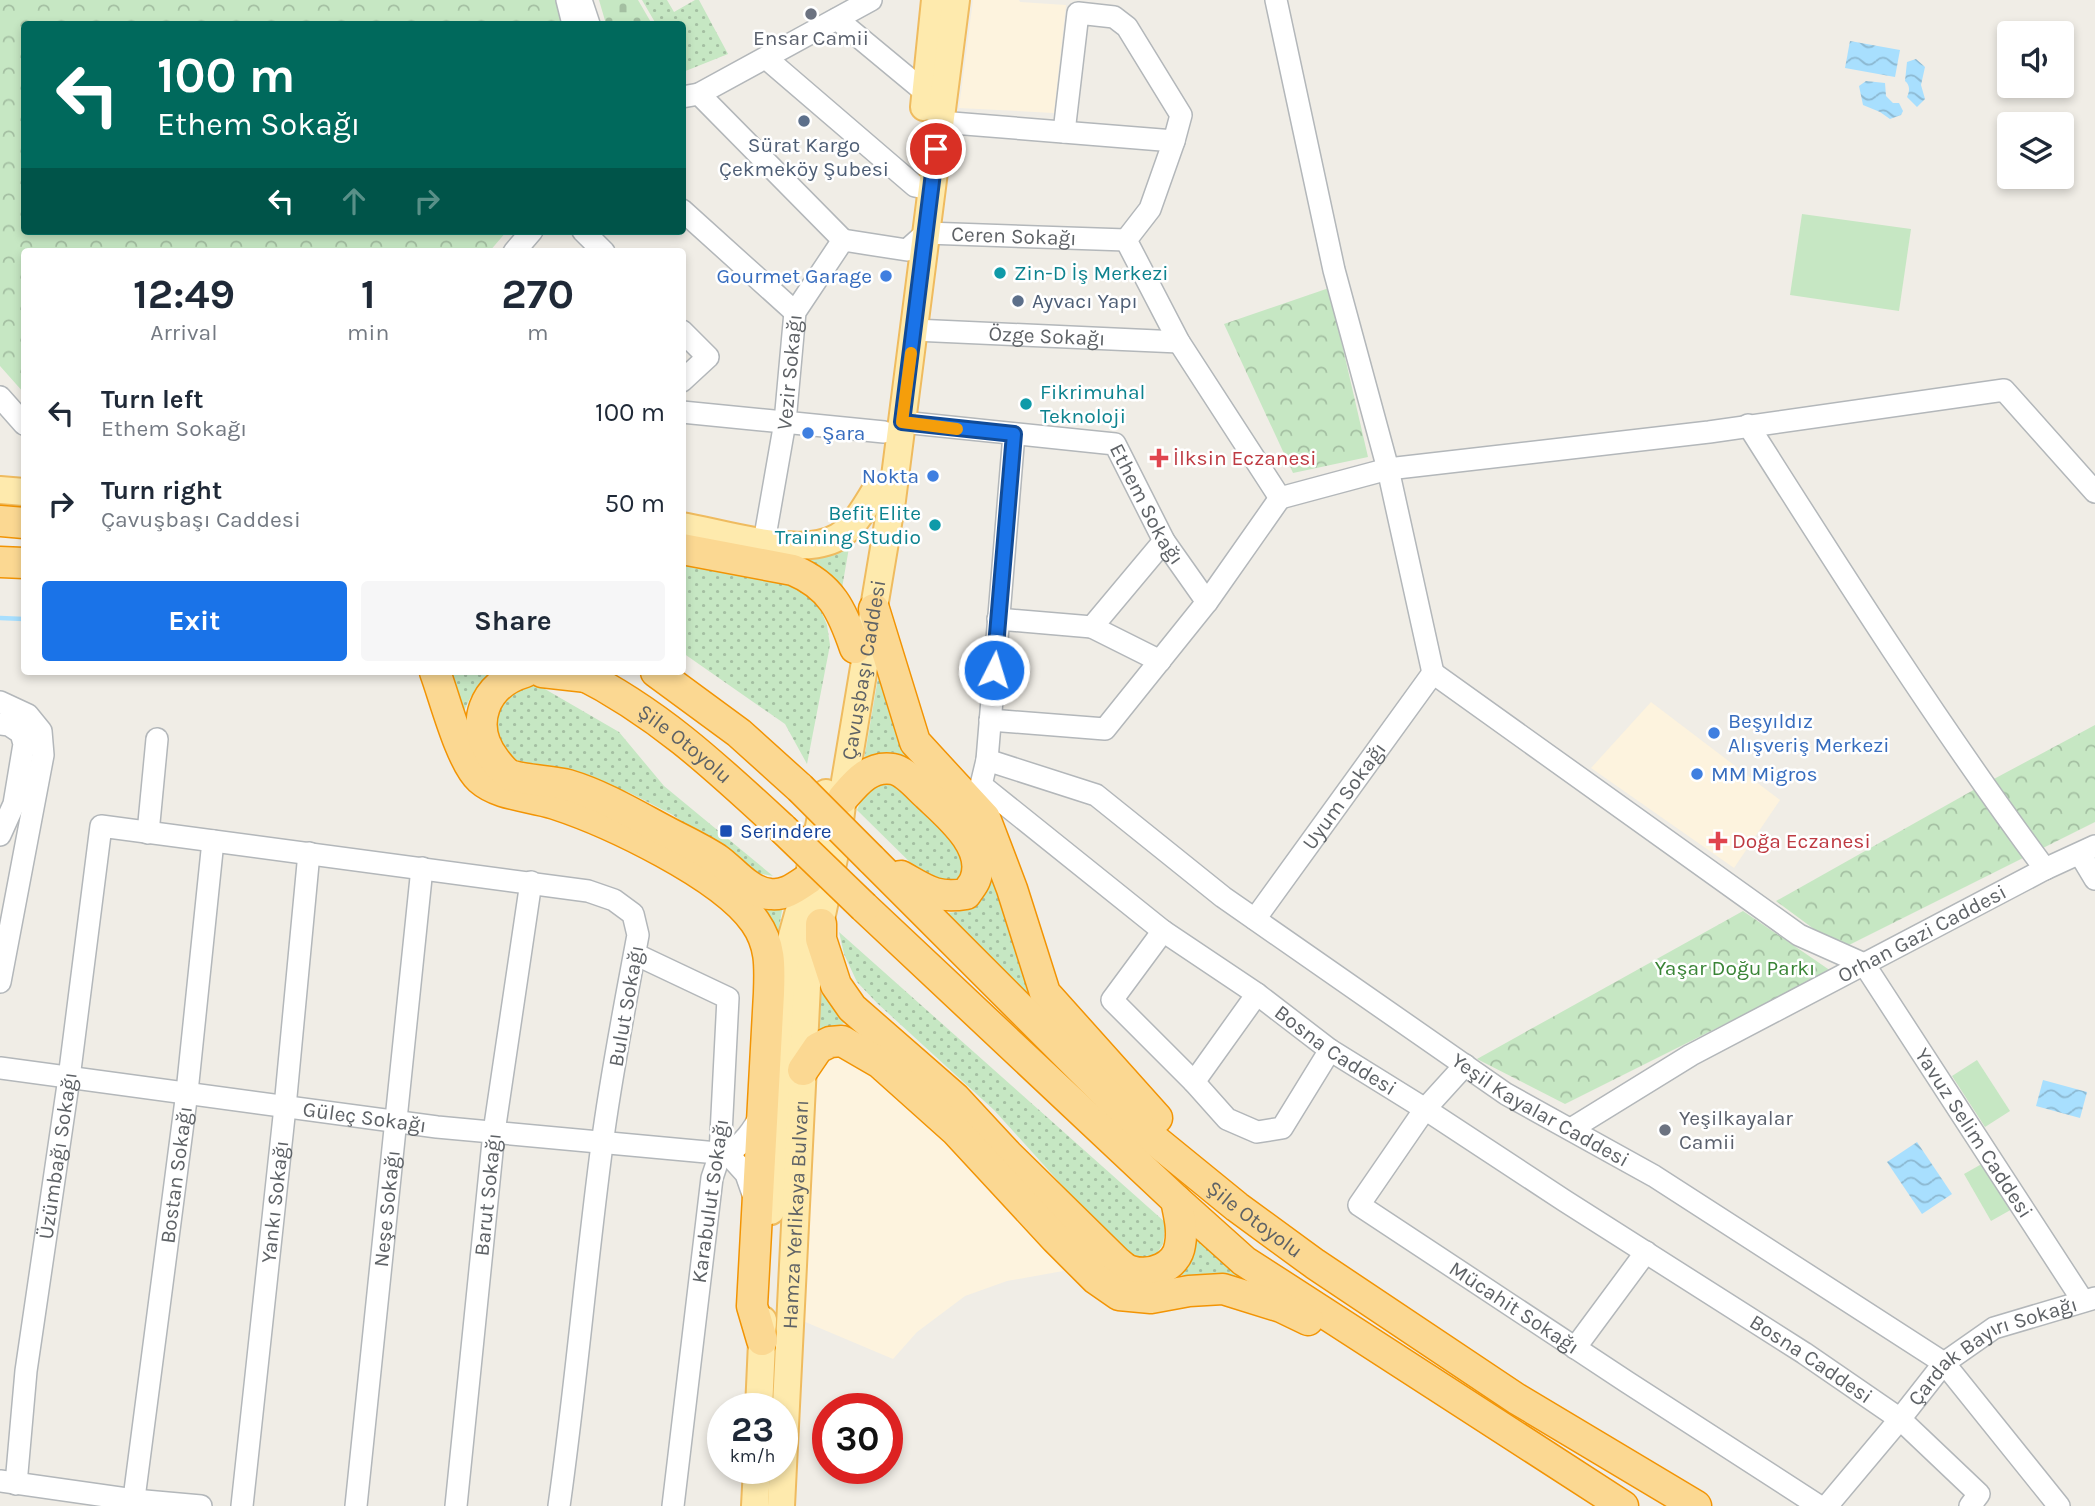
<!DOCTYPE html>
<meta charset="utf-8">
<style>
body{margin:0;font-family:Karla,sans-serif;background:#f6f6f7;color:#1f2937;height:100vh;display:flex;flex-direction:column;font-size:26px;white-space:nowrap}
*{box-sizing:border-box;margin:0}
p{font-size:23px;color:#747a83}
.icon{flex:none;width:38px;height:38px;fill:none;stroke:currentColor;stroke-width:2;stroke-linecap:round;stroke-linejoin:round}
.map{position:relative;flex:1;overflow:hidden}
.side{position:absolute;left:21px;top:248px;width:665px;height:427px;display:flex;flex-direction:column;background:#fff;border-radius:7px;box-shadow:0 4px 10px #0003}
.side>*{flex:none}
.guide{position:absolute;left:21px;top:21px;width:665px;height:214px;border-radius:7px;box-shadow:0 4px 10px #0003;background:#00695c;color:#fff;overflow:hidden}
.tools{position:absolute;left:1997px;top:21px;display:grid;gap:14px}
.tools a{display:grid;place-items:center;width:77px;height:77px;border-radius:7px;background:#fff;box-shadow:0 4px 10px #0003;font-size:35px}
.speed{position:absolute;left:707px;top:1393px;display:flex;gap:14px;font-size:35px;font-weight:700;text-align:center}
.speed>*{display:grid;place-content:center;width:91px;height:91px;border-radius:50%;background:#fff;box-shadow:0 4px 10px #0003;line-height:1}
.speed small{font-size:18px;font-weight:400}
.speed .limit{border:10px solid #d22;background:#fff;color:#111}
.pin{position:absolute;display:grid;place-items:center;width:60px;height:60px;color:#fff;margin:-30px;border:4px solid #fff;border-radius:50%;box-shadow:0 2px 7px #0007}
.me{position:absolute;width:77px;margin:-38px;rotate:5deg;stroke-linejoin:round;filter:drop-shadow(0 0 5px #0008)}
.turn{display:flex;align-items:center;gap:24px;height:147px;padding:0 21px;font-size:32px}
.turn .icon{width:91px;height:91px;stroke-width:2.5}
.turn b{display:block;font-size:49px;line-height:60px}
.lanes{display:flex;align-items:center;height:66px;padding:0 21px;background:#0003;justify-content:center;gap:35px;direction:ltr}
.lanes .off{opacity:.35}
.eta{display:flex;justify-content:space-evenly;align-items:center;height:119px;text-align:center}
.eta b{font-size:42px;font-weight:700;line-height:49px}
.primary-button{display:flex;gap:14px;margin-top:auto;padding:14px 21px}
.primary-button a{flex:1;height:80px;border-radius:7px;background:#1a73e8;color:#fff;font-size:28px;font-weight:700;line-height:80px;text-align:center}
.primary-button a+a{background:#f6f6f7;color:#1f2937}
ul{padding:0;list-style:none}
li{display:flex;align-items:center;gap:21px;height:91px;padding:0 21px}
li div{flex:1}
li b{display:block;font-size:26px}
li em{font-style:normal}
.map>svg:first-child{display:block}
</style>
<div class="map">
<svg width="2095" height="1506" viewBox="0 0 2095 1506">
<defs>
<pattern id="grass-dots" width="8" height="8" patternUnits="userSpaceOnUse" patternTransform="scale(1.75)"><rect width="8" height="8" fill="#c6e7c3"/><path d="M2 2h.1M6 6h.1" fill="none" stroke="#a4bfa2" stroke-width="1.8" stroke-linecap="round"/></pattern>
<pattern id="cemetery-stones" width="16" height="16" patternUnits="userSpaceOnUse" patternTransform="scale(1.75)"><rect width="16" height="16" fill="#c6e7c3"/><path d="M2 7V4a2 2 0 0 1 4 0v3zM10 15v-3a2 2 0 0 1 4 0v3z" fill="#a4bfa2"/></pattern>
<pattern id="park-crowns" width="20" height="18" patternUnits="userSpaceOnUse" patternTransform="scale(1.75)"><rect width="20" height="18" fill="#c6e7c3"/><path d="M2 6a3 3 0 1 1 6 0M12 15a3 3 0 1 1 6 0" fill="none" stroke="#a4bfa2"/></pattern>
<pattern id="water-waves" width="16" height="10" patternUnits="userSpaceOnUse" patternTransform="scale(1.75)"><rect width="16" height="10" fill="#a8dffe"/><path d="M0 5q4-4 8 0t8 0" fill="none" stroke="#8cb8d1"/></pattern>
</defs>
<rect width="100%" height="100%" fill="#f0ede6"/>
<!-- commercial -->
<g fill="#fdf3de">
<polygon points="973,0 1019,0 1020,2 1066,5 1054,113 959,108"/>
<polygon points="1651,702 1780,800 1734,868 1591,768"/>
<polygon points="844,1048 937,1123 1063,1271 1007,1281 965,1296 917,1332 893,1359 803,1321 818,1069 825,1056"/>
</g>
<!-- grass -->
<g fill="url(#grass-dots)">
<polygon points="642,0 667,0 674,12 695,0 699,0 728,54 683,72 682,24 656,24"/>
<polygon points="850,542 842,588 801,561 827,553"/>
<polygon points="683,564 782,577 817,601 827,625 830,645 807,764 785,724 683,653"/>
<path d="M880,666L917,764C893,748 889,751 864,760Z"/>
<path d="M445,672H495C475,682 469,700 461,719Z"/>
<polygon points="521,684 538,685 619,732 664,786 773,876 750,872 673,815 628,792 560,771 518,761 503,752 491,708"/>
<polygon points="897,780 961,851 966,864 958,885 928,880 857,810 867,787"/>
<path d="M990,866L1041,1008L943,913C978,912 986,900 990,866Z"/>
<polygon points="783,905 778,934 761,907"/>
<polygon points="839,932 1166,1223 1163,1244 1153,1259 1145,1261 1125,1255 994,1110 877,1003 857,982 844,954"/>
<polygon points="821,993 850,1021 818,1033"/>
<polygon points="1192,1235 1252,1284 1180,1275 1190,1263"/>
</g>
<!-- cemetery -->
<polygon fill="url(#cemetery-stones)" points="599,0 638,0 652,24 606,24"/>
<!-- park -->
<g fill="url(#park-crowns)">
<polygon points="0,0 561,0 567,24 24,24 24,231 507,231 489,252 24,252 24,393 0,366"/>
<polygon points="1329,288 1368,457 1293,473 1224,324"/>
<polygon points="2095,725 2095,822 1841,949 1776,901 1977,788"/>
<polygon points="1743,911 1831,971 1565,1104 1477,1059"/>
</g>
<!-- garden -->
<g fill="#c6e7c3">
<polygon points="1802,214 1911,229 1899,311 1790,295"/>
<polygon points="1977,1060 2010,1111 1985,1127 1952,1076"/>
<polygon points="1987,1161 2014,1208 1991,1221 1964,1174"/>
</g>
<!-- water -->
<g fill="url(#water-waves)">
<polygon points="1850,41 1900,50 1895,77 1845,68"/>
<path d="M1916,59L1925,67L1921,85L1925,99L1917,107L1907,97C1910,91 1910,85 1905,81L1907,62Z"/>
<polygon points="1866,81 1885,83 1886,96 1893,103 1899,103 1903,111 1901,115 1890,119 1880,112 1863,105 1859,86"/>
<polygon points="2043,1080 2087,1092 2080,1118 2036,1106"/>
<polygon points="1917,1142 1952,1194 1922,1214 1887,1162"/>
</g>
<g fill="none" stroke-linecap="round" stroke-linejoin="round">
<!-- stream -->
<polyline stroke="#a8dffe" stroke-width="4.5" points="0,618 24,619"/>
<!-- minor casing -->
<g stroke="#b3b7ba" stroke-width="24">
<g id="minor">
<polyline points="567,0 573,24"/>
<polyline points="581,0 589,24"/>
<polyline points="1276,0 1334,270 1388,469 1433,673"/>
<polyline points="837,19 925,92"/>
<polyline points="766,58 915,186 930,189"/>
<polyline points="699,94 843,240"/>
<polyline points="682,97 699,94 871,0"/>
<polyline points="940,122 1174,141 1150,209 1126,240 1179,342 1280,498"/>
<polyline points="1064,132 1078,13 1114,17 1127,27 1181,115 1174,141"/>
<polyline points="682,210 795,312"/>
<polyline points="583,231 604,252"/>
<polyline points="514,252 532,231"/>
<path id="s1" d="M914,330L1179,342"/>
<polyline points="682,331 708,357 682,381"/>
<polyline points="0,397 24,424"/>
<polyline points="682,412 884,432"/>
<path id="s2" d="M902,422L1115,444L1164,541L1207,602L1280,498"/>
<path d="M1748,425C1843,575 1939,726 2045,869"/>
<path id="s3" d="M1014,434L987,760L981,785L1163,931L1257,994L1330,1050L1425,1109L1565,1201L1804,1353L1900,1419L1979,1494L1970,1506"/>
<polyline points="1280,498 1388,469 1709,432 2004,390 2095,492"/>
<path id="s4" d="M764,542L785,422L795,312L843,240L907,250L926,233L1126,240"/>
<polyline points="998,619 1092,627 1164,541"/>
<polyline points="1092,627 1160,661"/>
<path id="s5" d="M1433,673L1799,935L1864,964L2083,1301"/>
<polyline points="0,702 28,715 41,731 43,755 0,982"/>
<polyline points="990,720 1105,729 1207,602"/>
<polyline points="0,724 9,725 21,733 24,744 14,804 0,835"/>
<path id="s6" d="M987,760L1096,795L1223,897L1506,1094L1654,1176L1944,1363L2059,1506"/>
<polyline points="148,833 157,739"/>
<polyline points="2080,854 2095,879"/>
<path id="s7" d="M1255,919L1433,673"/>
<polyline points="1163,931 1112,1000 1194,1082 1227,1119 1257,1132 1282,1128 1330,1050"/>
<polyline points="635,954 728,998 720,1154 712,1178 673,1506"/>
<path id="s8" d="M1465,1065L1425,1109L1359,1205L1627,1382L1819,1506"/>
<path id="s9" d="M0,1068L437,1127L728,1154"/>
<polyline points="1194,1082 1257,994"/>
<path id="s10" d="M1571,1129L1691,1055L2045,869L2095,846"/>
<path d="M754,1197L746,1174L728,1154C744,1142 753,1131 761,1114"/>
<polyline points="1575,1348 1646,1252"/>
<polyline points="0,1481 134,1500 201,1506"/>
<path id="s11" d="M16,1484L26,1371L69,1078L101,826L588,891L614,900L633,914L638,935C625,1005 611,1075 602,1145C586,1265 576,1386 559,1506"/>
<path id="s12" d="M133,1506L187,1092L213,841"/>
<path id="s13" d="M242,1506L285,1107L309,853"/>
<path id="s14" d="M356,1506L422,868"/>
<path id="s15" d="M456,1506L494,1132L531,882"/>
<path id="s16" d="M1827,1506L1900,1419L1944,1363L1994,1328L2095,1298"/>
</g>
</g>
<!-- major casing -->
<g stroke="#efbb5f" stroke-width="30">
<g id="major">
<polyline points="924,107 935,0"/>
<polyline points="0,490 24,492"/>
<path d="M682,526C723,533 801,559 838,537C855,526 865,507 875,491"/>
<polyline points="771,1211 792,936 808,879 826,793"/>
<polyline points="759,1409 763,1320"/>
<polyline points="755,1506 757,1468"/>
<path id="s17" d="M781,1506L807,985L837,844L845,781L892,500L956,0"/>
</g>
</g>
<!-- highway casing -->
<g stroke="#f29404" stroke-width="33">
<g id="highway">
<polyline points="0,521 24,523"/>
<path d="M682,549L793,570C831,586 842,610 855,648"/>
<polyline points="0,562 24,563"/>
<polyline points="874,609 915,742 985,818 1012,889 1045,993 1157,1118"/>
<path d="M435,672C445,699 461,762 480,779C499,796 532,796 555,804C610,822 722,875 755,922C771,945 770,966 769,993L752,1306L762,1340"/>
<path d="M525,672C484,684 468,725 495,760C499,765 504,772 510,775C521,780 554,781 568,785C605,796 640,818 675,836C689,843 703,850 717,859C733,870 748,892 770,894C785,896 796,887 808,879"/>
<polyline points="542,672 587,677"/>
<path id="s18" d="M577,672C659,713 717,768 783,829"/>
<polyline points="656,672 739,733 800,788"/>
<path d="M843,798C856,783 870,765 893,769C905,771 918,787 927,795C948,815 988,847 975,880C973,885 969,889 966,894C936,899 926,890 901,876"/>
<path id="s19" d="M871,859L1140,1128L1237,1207L1315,1264L1517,1399L1696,1506"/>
<polyline points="864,907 1176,1200 1244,1261 1623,1506"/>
<path d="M821,924V939L836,985L852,1008L955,1098L1008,1155L1117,1262C1121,1265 1126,1270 1131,1271C1151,1277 1177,1267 1180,1245C1183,1230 1179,1215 1176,1200"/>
<polyline points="803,1070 818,1048 830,1042 842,1041 880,1063 956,1131 1056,1239 1096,1279 1119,1295 1151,1298 1189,1291 1223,1289 1281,1307 1308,1320"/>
</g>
</g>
<!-- minor -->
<use href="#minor" stroke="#fff" stroke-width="21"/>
<!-- major -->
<use href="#major" stroke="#feeaad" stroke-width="26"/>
<!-- highway -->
<use href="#highway" stroke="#fbd892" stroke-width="30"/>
<!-- highway-bridge casing -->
<g stroke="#f29404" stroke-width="33" stroke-linecap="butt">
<g id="highway-bridge">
<polyline points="800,788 871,859"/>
<polyline points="783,829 864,907"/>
</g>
</g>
<!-- highway-bridge -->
<use href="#highway-bridge" stroke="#fbd892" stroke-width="30"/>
</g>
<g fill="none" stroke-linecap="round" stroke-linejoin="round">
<!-- route casing -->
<g stroke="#114b97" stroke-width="18">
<polyline id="route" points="936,149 902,422 1014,434 994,670"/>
</g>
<!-- route -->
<use href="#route" stroke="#1a73e8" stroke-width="12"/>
<!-- slow -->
<polyline stroke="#f59e0b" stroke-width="12" points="911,353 902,422 957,429"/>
</g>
<!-- markers -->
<g fill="#6b7280" stroke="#fff" stroke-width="2.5">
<circle cx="811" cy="14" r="7"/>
<circle cx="1665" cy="1130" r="7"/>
</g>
<g fill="#5c6f8a" stroke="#fff" stroke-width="2.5">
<circle cx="804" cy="121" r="7"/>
<circle cx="1018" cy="301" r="7"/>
</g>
<g fill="#0f9aa8" stroke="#fff" stroke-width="2.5">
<circle cx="1000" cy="273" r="7"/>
<circle cx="1026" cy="404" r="7"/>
<circle cx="935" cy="525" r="7"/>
</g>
<g fill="#3f7fe0" stroke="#fff" stroke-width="2.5">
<circle cx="886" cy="276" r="7"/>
<circle cx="808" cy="433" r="7"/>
<circle cx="933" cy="476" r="7"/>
<circle cx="1714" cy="733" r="7"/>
<circle cx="1697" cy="774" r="7"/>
</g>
<g fill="#e0444e" stroke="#fff" stroke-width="2.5">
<path d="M1155.5 447.5h7v7h7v7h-7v7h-7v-7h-7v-7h7z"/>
<path d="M1714.5 830.5h7v7h7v7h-7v7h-7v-7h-7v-7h7z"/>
</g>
<rect fill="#1a4fb4" stroke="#fff" stroke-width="2.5" x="719" y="824" width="14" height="14" rx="3.5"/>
<g text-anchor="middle" stroke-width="5" stroke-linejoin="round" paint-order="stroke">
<!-- worship labels -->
<g font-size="21" fill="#5b616d" stroke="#fff">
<text x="811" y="45">Ensar Camii</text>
<text x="1679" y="1125" text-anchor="start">Yeşilkayalar<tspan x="1679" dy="24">Camii</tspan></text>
</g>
<!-- service labels -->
<g font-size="21" fill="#4e5e75" stroke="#fff">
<text x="804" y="152">Sürat Kargo<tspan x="804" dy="24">Çekmeköy Şubesi</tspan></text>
<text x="1032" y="308" text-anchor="start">Ayvacı Yapı</text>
</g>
<!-- street labels -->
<g font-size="21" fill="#5e6266" stroke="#fff">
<text dy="7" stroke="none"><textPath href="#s4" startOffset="497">Ceren Sokağı</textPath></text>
<text dy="7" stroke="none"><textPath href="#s1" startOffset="133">Özge Sokağı</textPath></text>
<text dy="7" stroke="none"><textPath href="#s4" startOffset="172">Vezir Sokağı</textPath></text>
<text dy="7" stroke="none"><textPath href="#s2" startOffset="282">Ethem Sokağı</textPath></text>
<text dy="7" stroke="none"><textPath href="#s17" startOffset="842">Çavuşbaşı Caddesi</textPath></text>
<text dy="7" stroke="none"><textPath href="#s18" startOffset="130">Şile Otoyolu</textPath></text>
<text dy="7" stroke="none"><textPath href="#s7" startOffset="152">Uyum Sokağı</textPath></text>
<text dy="7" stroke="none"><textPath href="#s10" startOffset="402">Orhan Gazi Caddesi</textPath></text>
<text transform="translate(626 1006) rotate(-80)" y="7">Bulut Sokağı</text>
<text dy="7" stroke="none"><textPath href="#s3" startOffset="796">Bosna Caddesi</textPath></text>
<text dy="7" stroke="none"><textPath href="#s6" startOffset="660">Yeşil Kayalar Caddesi</textPath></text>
<text dy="7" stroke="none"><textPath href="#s9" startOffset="368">Güleç Sokağı</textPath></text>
<text dy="7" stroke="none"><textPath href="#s5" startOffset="723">Yavuz Selim Caddesi</textPath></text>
<text dy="7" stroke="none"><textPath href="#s11" startOffset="331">Üzümbağı Sokağı</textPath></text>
<text dy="7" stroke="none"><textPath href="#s12" startOffset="334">Bostan Sokağı</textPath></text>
<text dy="7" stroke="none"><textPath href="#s15" startOffset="313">Barut Sokağı</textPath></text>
<text dy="7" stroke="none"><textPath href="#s13" startOffset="306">Yankı Sokağı</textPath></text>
<text transform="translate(710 1201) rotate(-82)" y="7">Karabulut Sokağı</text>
<text dy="7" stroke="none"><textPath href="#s14" startOffset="299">Neşe Sokağı</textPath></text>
<text dy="7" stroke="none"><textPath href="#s17" startOffset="292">Hamza Yerlikaya Bulvarı</textPath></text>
<text dy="7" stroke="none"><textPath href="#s19" startOffset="527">Şile Otoyolu</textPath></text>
<text dy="7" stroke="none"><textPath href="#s8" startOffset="362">Mücahit Sokağı</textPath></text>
<text dy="7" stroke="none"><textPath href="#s16" startOffset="233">Çardak Bayırı Sokağı</textPath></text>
<text dy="7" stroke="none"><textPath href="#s3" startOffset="1363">Bosna Caddesi</textPath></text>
</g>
<!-- culture labels -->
<g font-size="21" fill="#0d838f" stroke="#fff" text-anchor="start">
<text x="1014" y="280">Zin-D İş Merkezi</text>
<text x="1040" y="399">Fikrimuhal<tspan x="1040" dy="24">Teknoloji</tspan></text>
<text x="921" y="520" text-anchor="end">Befit Elite<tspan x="921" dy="24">Training Studio</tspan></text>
</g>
<!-- shop labels -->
<g font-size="21" fill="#366cbe" stroke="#fff" text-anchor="start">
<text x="872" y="283" text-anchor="end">Gourmet Garage</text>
<text x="822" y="440">Şara</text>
<text x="919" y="483" text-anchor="end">Nokta</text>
<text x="1728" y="728">Beşyıldız<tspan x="1728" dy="24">Alışveriş Merkezi</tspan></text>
<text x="1711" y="781">MM Migros</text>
</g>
<!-- health labels -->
<g font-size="21" fill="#be3a42" stroke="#fff" text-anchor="start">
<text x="1173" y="465">İlksin Eczanesi</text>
<text x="1732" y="848">Doğa Eczanesi</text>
</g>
<!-- transit labels -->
<g font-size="21" fill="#164399" stroke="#fff" text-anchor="start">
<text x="740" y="838">Serindere</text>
</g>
<!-- park labels -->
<g font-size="21" fill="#398436" stroke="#fff">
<text x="1735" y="975">Yaşar Doğu Parkı</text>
</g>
</g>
</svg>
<div class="tools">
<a><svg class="icon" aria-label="sound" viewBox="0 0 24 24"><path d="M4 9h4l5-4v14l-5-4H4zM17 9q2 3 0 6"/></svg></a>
<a><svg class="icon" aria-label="layers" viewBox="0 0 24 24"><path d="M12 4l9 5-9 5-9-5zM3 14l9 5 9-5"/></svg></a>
</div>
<div class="speed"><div>23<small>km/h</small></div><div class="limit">30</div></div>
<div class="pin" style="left:936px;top:149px;background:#d93025"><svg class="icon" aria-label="arrive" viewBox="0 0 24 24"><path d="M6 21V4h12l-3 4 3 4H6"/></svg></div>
<svg class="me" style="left:994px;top:670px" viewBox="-20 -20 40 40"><circle r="17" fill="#1a73e8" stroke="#fff" stroke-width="3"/><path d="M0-11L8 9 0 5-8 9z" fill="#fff"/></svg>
<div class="guide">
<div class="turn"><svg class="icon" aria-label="left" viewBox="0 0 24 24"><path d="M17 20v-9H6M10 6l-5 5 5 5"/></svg><div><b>100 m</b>Ethem Sokağı</div></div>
<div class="lanes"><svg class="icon" aria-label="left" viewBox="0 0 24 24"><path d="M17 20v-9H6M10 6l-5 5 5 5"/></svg><svg class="icon off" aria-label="ahead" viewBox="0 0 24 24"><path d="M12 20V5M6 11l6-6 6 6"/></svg><svg class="icon off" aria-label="right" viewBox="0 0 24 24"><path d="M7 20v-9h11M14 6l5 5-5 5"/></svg></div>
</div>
<section class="side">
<div class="eta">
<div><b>12:49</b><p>Arrival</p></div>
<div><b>1</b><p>min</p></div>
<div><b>270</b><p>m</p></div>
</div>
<ul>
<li><svg class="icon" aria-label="left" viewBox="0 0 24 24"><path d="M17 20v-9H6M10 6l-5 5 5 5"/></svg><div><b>Turn left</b><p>Ethem Sokağı</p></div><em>100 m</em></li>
<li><svg class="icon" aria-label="right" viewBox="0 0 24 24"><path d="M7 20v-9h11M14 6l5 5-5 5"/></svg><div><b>Turn right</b><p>Çavuşbaşı Caddesi</p></div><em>50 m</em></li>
</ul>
<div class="primary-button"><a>Exit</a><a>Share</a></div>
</section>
</div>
